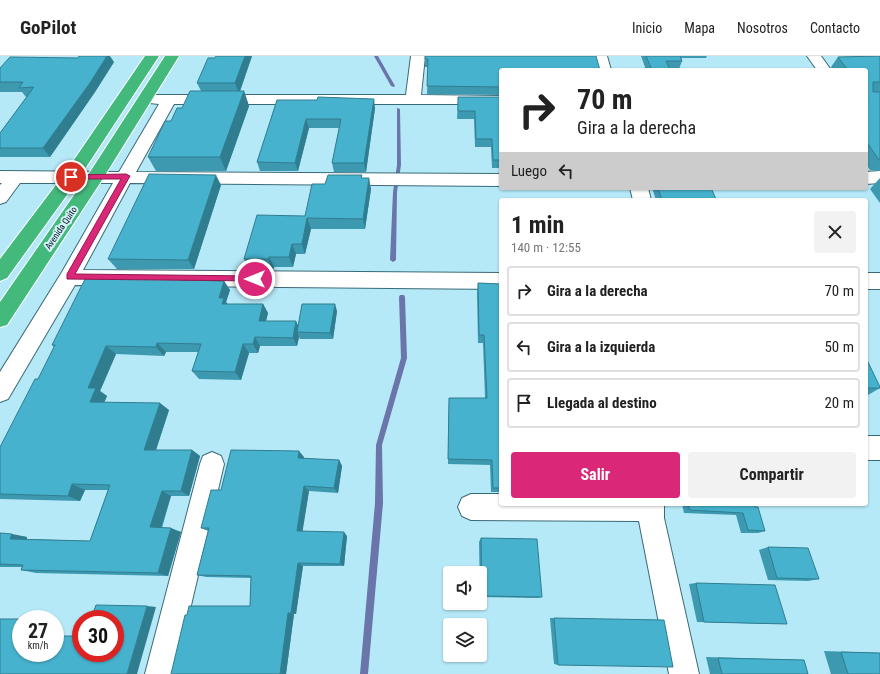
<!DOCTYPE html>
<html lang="es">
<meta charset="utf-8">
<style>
body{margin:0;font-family:"Roboto Condensed",sans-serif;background:#f2f2f2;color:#222;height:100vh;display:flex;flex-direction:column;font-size:15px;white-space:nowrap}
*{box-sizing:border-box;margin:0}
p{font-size:13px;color:#767676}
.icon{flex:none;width:22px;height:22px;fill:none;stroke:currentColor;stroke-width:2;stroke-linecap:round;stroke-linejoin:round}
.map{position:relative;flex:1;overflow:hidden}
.side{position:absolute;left:499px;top:142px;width:369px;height:308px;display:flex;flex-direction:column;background:#fff;border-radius:4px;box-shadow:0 1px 3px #0004}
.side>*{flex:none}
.banner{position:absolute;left:499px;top:12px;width:369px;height:122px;border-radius:4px;box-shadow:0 1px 3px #0004;background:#fff;color:#222;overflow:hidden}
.fabs{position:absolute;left:443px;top:510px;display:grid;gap:8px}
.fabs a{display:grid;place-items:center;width:44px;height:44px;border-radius:4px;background:#fff;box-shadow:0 1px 3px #0004;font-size:20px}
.speed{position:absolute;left:12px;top:554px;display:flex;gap:8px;font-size:20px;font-weight:700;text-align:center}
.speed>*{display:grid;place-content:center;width:52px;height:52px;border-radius:50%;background:#fff;box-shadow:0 1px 3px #0004;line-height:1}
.speed small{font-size:10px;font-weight:400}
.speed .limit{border:6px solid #d22;background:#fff;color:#111}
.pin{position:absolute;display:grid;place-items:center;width:34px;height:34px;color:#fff;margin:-17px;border:2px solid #fff;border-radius:50%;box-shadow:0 1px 4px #0007}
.me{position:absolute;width:44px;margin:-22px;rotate:270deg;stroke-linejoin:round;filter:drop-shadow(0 0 3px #0008)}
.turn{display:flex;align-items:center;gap:14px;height:84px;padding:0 12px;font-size:18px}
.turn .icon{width:52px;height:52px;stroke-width:2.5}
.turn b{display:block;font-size:28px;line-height:34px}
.then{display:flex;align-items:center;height:38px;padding:0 12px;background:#0003;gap:8px;font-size:15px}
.round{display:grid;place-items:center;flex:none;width:42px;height:42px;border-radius:4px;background:#f2f2f2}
.summary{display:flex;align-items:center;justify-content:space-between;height:68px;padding:0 12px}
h1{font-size:24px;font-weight:700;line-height:30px}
.primary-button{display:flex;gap:8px;margin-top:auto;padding:8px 12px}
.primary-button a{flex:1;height:46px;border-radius:4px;background:#db2777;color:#fff;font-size:16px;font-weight:700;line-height:46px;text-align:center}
.primary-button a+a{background:#f2f2f2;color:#222}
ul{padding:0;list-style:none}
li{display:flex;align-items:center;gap:12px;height:50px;margin:0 8px 6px;padding:0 4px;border:2px solid #e0e0e0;border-radius:4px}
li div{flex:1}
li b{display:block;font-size:15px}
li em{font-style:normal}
header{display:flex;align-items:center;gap:24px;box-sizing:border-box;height:56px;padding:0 20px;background:#fff;border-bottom:1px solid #e0e0e0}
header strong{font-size:19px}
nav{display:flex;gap:22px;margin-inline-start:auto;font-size:14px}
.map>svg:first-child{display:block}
</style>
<header>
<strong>GoPilot</strong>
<nav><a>Inicio</a><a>Mapa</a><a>Nosotros</a><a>Contacto</a></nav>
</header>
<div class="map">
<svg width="880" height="618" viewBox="0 0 880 618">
<rect width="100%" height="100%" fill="#b6e9f8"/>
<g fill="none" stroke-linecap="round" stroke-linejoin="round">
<!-- stream -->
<g fill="#6a75a9" fill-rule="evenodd">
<polygon points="374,0 378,0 395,30 394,31 391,30"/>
<polygon points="397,52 400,53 401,109 397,136 396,204 393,206 390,204 393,136 397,109"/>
<polygon points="400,239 404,239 405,241 407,302 382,389 383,447 368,618 360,618 375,447 376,389 401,302 399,241"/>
</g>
<!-- minor casing -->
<g stroke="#3a6a77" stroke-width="2">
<g id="minor">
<polygon points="411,0 425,0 421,39 501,40 501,48 174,48 136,116 501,118 501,130 130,127 83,214 501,217 501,233 75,229 8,343 0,346 0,316 62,216 113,127 20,127 6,146 0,148 0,129 2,127 0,127 0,115 119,116 159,48 140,46 138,43 140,40 145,39 406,39"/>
<polygon points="593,0 607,0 611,14 597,14"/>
<polygon points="807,0 821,0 831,14 817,14"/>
<polygon points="880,115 880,127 866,128 866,116"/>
<polygon points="630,132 648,132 651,144 633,144"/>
<rect x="866" y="217" width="14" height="16"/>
<rect x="866" y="380" width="14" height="24"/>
<polygon points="212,396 221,400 224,408 175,618 145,618 200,408 203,400"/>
<polygon points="471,438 501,438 501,448 664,448 664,462 699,618 669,618 639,465 471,464 462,460 458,451 462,442"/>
</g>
</g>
<!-- highway casing -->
<g stroke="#fff" stroke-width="2">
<g id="highway">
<polygon points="145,0 159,0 77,125 7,222 0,225 0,203 65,117"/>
<polygon points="165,0 179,0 102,124 7,269 0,271 0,246 90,116"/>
</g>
</g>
<!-- minor -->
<use href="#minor" fill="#fff" fill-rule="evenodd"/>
<!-- highway -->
<use href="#highway" fill="#44b97c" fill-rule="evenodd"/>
</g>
<!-- wall -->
<g fill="#3c99b0">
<polygon points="252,0 240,35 244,35 249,50 226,115 156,115 148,101 171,65 182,52 201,35 197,27"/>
<polygon points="425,0 501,14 501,39 427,38 428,11 425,11"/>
<polygon points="641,0 707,0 706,2 681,2 682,5 679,13 669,13 670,14 646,14"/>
<polygon points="880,0 880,115 870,114 866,108 866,14 833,14 831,11 838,1"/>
<polygon points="114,6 95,36 50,101 0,101 0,77 27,41 26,41 22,36 0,36 0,26"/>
<polygon points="458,41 501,41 501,112 492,112 491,91 475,91 474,63 457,63"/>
<polygon points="277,44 375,52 366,116 334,116 332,107 339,72 309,72 298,115 260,115 257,106"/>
<polygon points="362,122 371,133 365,173 311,173 305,198 296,198 293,211 274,211 273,214 249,214 244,203 305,160 325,128"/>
<polygon points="880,122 880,147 870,133"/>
<polygon points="221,129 194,213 117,213 108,203"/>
<polygon points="652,132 711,132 716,143 764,144 656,144"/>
<polygon points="182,224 224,225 230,234 226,246 227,248 263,248 268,257 266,265 298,269 337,255 333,283 300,283 299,281 297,290 260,290 258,297 249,297 241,324 199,323 192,315 198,296 166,296 164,300 116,298 100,335 107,340 104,346 169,354 156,394 192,394 200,400 189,440 171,440 162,472 181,476 168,520 36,517 21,514 22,511 0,511 0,477 27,481 27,483 90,485 108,434 85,434 80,445 0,443 0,391 38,323 54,291 52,289"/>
<polygon points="478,227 501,228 501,436 491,436 490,409 448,408 449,342 485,342 483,287 478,287 477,236"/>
<polygon points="866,302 880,331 880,332 868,339 866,339"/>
<polygon points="304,401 303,403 339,404 342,410 338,437 309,435 302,475 347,480 344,510 303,510 296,558 294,558 286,618 171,618 250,550 251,522 206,521 197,519 208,475 201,472 221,434"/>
<polygon points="682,448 754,448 765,475 758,477 741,477 736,459 684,457"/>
<polygon points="481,482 542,541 538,542 480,541 479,486"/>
<polygon points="768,491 819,523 808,525 768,524 759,494"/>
<polygon points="696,527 787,568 777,568 697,566 689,528"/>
<polygon points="550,562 554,562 558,609 554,608"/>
<polygon points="824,595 880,597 880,618 831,618"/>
<polygon points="706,601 804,604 808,618 710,618"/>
</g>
<!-- shaded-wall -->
<g fill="#317d90">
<polygon points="107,0 110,0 114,6 95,36 50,101 43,92"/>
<polygon points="245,0 252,0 239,38 235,27"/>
<polygon points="244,35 249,50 226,115 220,101"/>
<polygon points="374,43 375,52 366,116 364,107"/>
<polygon points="306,63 309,72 298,115 295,107"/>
<polygon points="216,119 221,129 194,213 188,204"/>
<polygon points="369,122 371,133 365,173 363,163"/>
<polygon points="307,162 311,173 305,198 302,188"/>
<polygon points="292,188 296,198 293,211 289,201"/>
<polygon points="269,201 274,211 273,214 268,203"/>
<polygon points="224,225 230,234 226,246 230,251 228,257 219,242"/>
<polygon points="263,248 268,257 264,273 259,265"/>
<polygon points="335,248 337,255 333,283 330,277"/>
<polygon points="296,265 300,274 297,276 299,281 297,290 293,282"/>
<polygon points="255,281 260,290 258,297 253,288"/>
<polygon points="157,287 166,296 164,300 156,291"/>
<polygon points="243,288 249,297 241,324 235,316"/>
<polygon points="106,290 116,298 100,335 107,340 101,354 90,346 88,332"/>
<polygon points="160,347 169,354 154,400 144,394"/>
<polygon points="192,394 200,400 189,440 181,435"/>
<polygon points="299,395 304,401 302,408 298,402"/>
<polygon points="339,404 342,410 338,437 334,432"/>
<polygon points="72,428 85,434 80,445 68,440"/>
<polygon points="304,430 309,435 302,479 297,475"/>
<polygon points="162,435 171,440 160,475 150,471"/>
<polygon points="171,472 181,476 168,520 158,517"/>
<polygon points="344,476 347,480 344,510 340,508"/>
<polygon points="12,478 27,481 25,486 10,483"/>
<polygon points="298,507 303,510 296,558 291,557"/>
<polygon points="147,550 156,551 137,618 127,618"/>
<polygon points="288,557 294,558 286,618 280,618"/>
</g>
<!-- building -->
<g fill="#46b2cd" stroke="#317d90">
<polygon points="79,0 107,0 90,27 43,92 0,92 0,77 34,31 19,32 23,26 0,26 0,12 10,1 78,2"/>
<polygon points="216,0 245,0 235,27 197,27 208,2 215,2"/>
<polygon points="425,0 596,0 600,14 501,14 501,31 427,30 428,3 425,3"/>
<polygon points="646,0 680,0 682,5 666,5 670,14 652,14"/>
<polygon points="880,0 880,26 873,26 873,36 880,36 880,104 879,104 866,85 866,40 868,41 866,37 866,14 848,14 838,1"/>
<polygon points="190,35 244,35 220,101 148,101 165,65 171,65 177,52 182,52"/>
<polygon points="318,41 374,43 364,107 332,107 341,63 306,63 295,107 257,106 277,44 317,44"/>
<polygon points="458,41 501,41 501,104 493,104 492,83 476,83 475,55 458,55"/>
<polygon points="149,118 216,119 188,204 108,203"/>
<polygon points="328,119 362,119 361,122 369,122 363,163 307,162 302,188 292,188 289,201 269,201 268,203 244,203 257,159 305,160 312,128 325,128"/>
<polygon points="658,132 711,132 716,143 764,144 662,144"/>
<polygon points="86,221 181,222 180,224 224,225 219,242 224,242 222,248 263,248 259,265 296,265 293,282 255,281 253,288 243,288 235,316 192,315 201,288 157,287 156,291 106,290 88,332 96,332 90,346 160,347 144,394 192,394 181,435 162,435 150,471 171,472 158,517 21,514 23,509 0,508 0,477 12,478 10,483 90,485 110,429 72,428 68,440 0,438 0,391 35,323 38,323 55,289 52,289"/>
<polygon points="478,227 501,228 501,432 493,432 492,404 448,403 449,342 487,342 484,279 479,279"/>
<polygon points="302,248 335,248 330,277 297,276"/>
<polygon points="866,302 880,331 880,332 866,332"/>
<polygon points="231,394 299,395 298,402 339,404 334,432 304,430 297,475 344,476 340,508 298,507 291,557 288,557 280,618 171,618 185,559 187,559 189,550 250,550 251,520 197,519 209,472 201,472 211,434 221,434"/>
<polygon points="688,448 754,448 755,451 758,451 765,475 748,474 743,457 690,454"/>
<polygon points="481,482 537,483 542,541 482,540"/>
<polygon points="768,491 808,492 819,523 777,522"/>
<polygon points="696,527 775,529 787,568 704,566"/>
<polygon points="96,549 147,550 127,618 0,618 0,563 21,563 21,597 55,597 55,580 81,580 81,597 115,597 115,563 91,563"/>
<polygon points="554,562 664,564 673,611 558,609"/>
<polygon points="841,596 880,597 880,618 848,618"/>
<polygon points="718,602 804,604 808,618 722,618"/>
</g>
<!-- route -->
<polygon fill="#db2777" stroke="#8e194d" points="126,118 130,120 75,218 255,220 259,223 258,225 67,223 67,218 121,123 71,123 67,121 71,119"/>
<g text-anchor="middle" stroke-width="4" stroke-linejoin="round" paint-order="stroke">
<!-- far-street labels -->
<g font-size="9" fill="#000f14" stroke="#d5f3fb">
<text transform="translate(61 172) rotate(-56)" y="3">Avenida Quito</text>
</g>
</g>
</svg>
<div class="fabs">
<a><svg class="icon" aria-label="sound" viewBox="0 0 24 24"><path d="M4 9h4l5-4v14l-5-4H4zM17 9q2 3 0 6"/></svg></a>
<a><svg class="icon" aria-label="layers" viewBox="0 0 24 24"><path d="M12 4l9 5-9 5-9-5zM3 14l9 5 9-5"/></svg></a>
</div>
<div class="speed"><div>27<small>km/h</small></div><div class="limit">30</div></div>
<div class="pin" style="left:71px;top:121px;background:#d93025"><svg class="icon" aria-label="arrive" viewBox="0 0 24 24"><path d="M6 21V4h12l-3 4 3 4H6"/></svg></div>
<svg class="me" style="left:255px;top:223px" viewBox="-20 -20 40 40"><circle r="17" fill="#db2777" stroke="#fff" stroke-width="3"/><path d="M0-11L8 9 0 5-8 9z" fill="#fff"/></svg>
<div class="banner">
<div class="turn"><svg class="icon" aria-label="right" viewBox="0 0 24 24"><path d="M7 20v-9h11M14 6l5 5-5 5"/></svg><div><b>70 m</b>Gira a la derecha</div></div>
<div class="then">Luego<svg class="icon" aria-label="left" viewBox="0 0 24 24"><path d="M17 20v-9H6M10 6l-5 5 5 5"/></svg></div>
</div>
<section class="side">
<div class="summary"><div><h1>1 min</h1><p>140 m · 12:55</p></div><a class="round"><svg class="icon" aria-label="close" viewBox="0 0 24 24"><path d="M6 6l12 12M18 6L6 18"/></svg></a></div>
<ul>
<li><svg class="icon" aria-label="right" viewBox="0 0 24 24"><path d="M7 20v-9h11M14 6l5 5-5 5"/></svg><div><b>Gira a la derecha</b></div><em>70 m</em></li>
<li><svg class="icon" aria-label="left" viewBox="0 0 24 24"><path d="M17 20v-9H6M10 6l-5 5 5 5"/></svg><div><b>Gira a la izquierda</b></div><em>50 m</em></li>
<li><svg class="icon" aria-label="arrive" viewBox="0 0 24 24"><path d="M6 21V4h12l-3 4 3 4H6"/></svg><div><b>Llegada al destino</b></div><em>20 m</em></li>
</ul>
<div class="primary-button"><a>Salir</a><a>Compartir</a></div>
</section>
</div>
